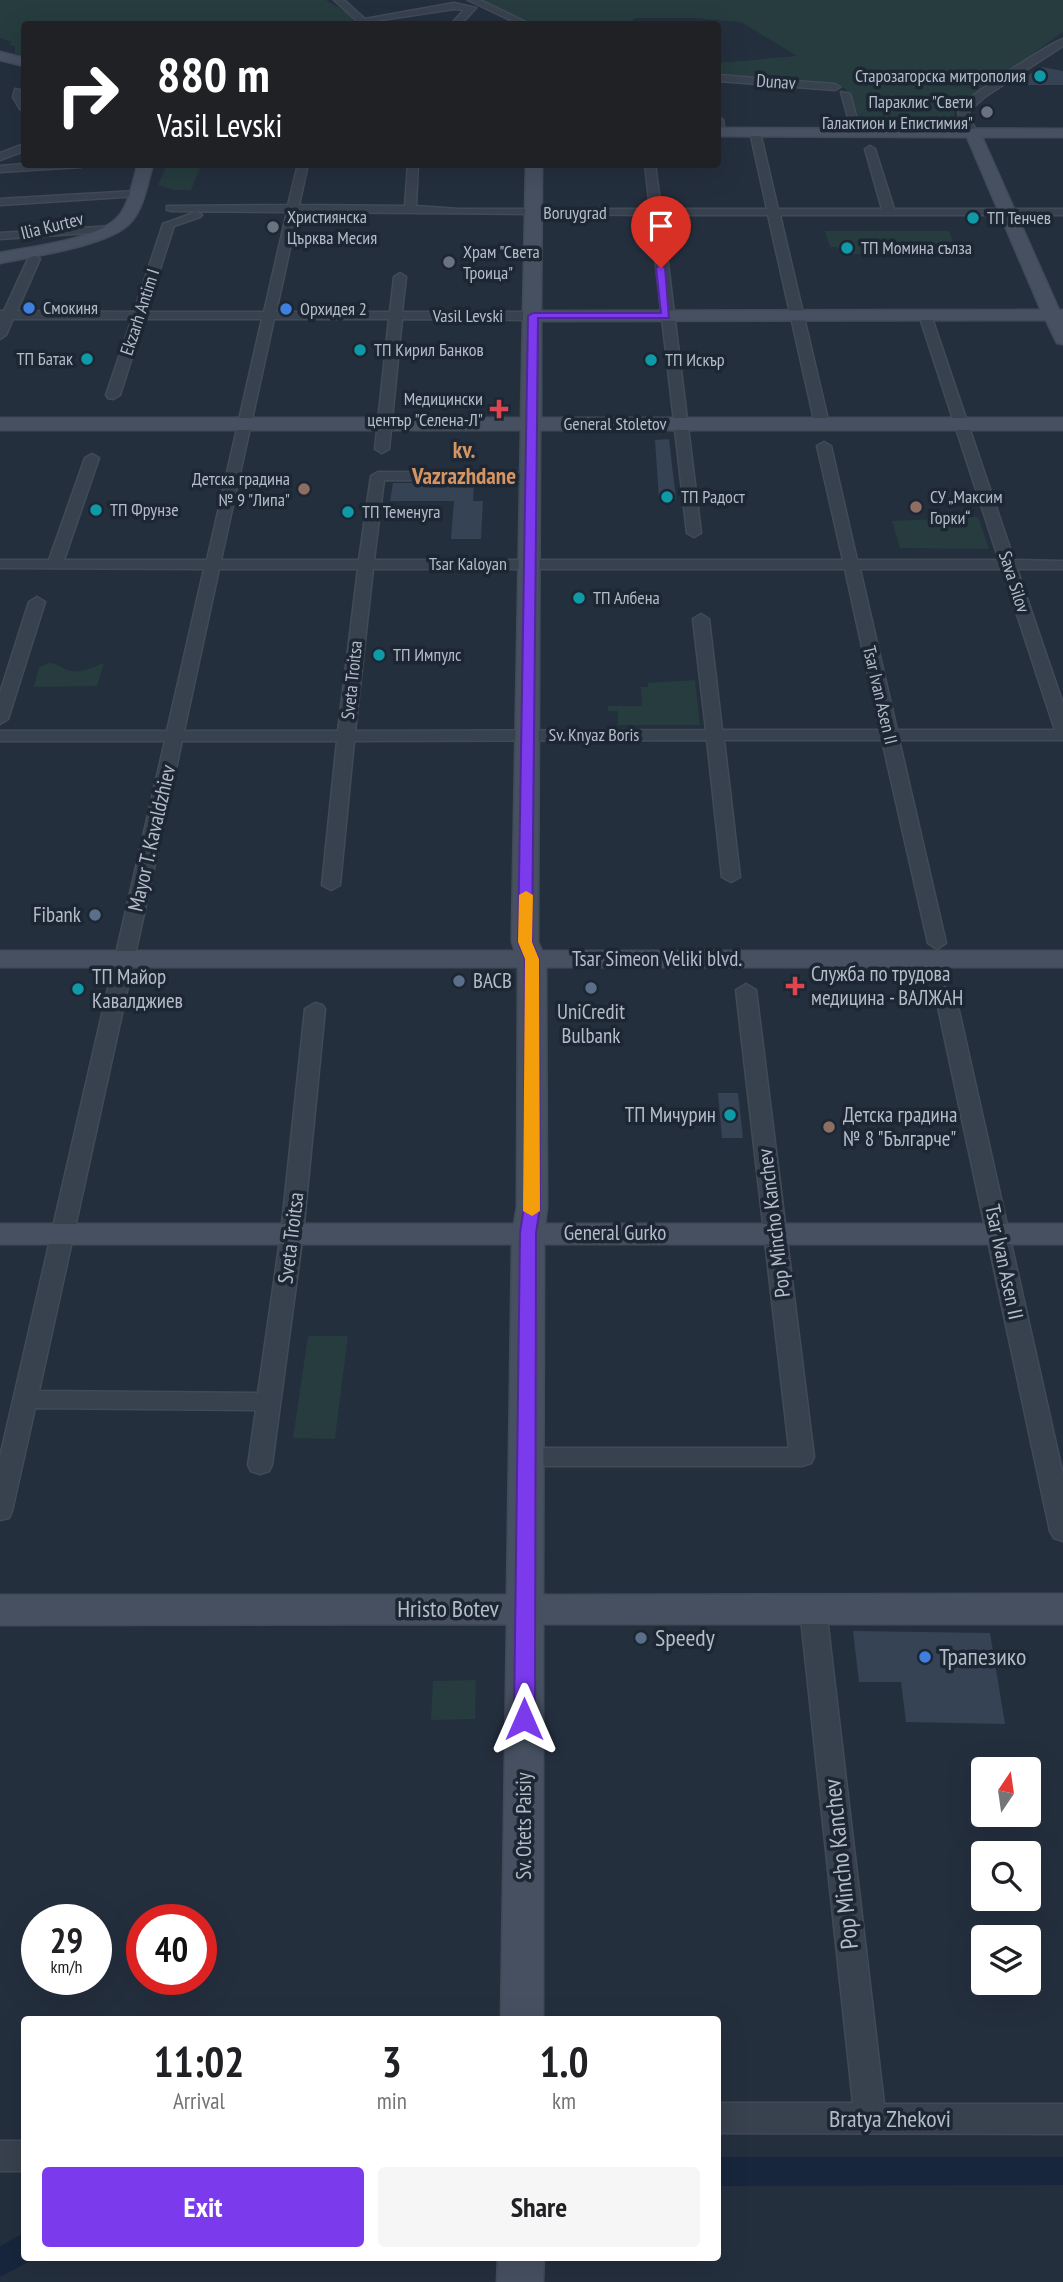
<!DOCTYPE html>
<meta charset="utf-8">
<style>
body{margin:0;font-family:"PT Sans Narrow",sans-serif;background:#f6f6f6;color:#202124;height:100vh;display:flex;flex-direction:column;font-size:26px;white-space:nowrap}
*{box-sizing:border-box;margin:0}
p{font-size:23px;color:#757577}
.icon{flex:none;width:38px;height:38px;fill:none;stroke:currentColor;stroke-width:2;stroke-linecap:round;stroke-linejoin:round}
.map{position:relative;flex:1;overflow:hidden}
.sheet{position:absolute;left:21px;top:2016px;width:700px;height:245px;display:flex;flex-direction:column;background:#fff;border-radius:7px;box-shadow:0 7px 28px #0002}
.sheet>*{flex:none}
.hud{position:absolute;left:21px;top:21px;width:700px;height:147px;border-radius:7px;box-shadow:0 7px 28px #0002;background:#202124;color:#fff;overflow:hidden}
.needle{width:46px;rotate:13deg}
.buttons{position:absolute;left:971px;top:1757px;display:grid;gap:14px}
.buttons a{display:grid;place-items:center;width:70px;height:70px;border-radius:7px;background:#fff;box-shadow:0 7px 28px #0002;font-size:35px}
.speed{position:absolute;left:21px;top:1904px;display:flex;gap:14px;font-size:35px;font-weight:700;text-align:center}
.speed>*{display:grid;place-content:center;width:91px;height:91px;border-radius:50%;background:#fff;box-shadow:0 7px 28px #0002;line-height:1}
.speed small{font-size:18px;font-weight:400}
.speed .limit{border:10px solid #d22;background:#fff;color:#111}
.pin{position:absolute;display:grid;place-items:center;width:60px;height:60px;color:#fff;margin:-72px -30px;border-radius:50% 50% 50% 0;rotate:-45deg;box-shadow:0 0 7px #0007}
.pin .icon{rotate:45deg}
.me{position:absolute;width:77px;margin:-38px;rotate:0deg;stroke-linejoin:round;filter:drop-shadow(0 0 5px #0008)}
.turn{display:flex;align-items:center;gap:24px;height:147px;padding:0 21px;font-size:32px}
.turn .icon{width:91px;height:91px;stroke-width:2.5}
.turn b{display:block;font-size:49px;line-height:60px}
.eta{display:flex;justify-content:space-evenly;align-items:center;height:119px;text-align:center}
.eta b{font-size:42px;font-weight:700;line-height:49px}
.button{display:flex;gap:14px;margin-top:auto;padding:14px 21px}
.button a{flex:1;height:80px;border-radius:7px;background:#7c3aed;color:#fff;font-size:28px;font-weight:700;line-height:80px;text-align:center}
.button a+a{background:#f6f6f6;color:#202124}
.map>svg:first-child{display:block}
</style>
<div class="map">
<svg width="1063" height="2282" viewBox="0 0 1063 2282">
<rect width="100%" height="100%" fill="#242f3e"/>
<!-- green -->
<g fill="#263c3f">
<polygon points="0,0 326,0 348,13 355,22 352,24 24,24 24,56 15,54 15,46 9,45 12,42 0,38"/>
<polygon points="476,0 1063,0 1063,32 960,105 954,113 958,126 858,127 845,88 718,77 718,63 797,56 741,22 694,18 635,18 630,24 529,24"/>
<polygon points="167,165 201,165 191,190 173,190 158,185"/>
<polygon points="825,231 949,231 957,254 844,254 836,247 830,247"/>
<polygon points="978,517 989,549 900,548 892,521"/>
<path d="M49,663C58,663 62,669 70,671C82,673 93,667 104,663L97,686L34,687L39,667Z"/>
<polygon points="695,680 700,725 618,725 618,711 608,711 608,706 642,706 641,687 648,687 648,683"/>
<polygon points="308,1336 348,1336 335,1439 293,1438"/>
<polygon points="476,1680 475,1719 431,1720 433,1681"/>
</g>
<!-- water -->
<g fill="#17263c">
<polygon points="718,2157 1063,2157 1063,2185 718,2186"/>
<polygon points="24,2233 24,2258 36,2258 0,2277 0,2246"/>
</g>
<!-- building -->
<g fill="#364354">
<polygon points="1042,67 1063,71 1063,85 1012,85"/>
<polygon points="669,439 676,499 659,499 655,440"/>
<polygon points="393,483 474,483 473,501 483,501 481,539 451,539 454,501 390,501"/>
<polygon points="718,1093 738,1093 743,1138 722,1138"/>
<polygon points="853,1631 990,1633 1005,1724 906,1722 901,1682 859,1682"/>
</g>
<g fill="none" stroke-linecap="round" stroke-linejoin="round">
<!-- street casing -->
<g stroke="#414a57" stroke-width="3">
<g id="street">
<polygon points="334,0 344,0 365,19 454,3 476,8 461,24 451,24 464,10 454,9 355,24 356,20"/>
<polygon points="468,0 480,0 530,24 519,24"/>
<path d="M1063,39V46L986,96L969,111V117L977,132L968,134C965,128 956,117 959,109C965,97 1048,45 1063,39Z"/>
<polygon points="718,75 835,84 840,87 835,90 718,81"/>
<polygon points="15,89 24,91 24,110 20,109 13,97"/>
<polygon points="841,92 850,94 861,134 852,132"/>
<polygon points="718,117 723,120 724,127 718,127"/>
<path d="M755,129L760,132L778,209H882L865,149L870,146L875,149L894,209H1063V215H780L829,424L822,428L815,424L768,215H662L701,533L694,537L687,533L650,215L298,212L276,312H390L394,277L400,273L406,277L402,312H533L539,316L533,320L402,319L389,449L382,453L375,449L389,319H274L221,560H359L371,476L378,472L531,473L538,477L531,481L384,480L374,560H843L817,446L824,442L831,446L857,560H999L919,315L925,311L931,315L1014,560L1063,561V569H1017L1063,704V740H899L946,943L937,949L928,943L882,740H724L740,877L731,882L722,877L707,740L354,741L340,885L331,890L322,885L337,741H182L39,1391L258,1393L281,1233L305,1009L315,1003L322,1005L325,1009L303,1233L272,1465L269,1471L260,1474L251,1471L248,1465L256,1410L35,1408L12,1511L9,1518L0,1520V1457L165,741H0V731H167L204,569L0,568V560H49L85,458L92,454L99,458L64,560H207L262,319H144L120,395L113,399L108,398L106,395L132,319H13L6,335L0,339V311H4L28,259L34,255L40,259L17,311L134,312L163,224L196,212L202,215L200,217L174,226L146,312H264L287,212L171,211L167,210V206L288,205L298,164H308L299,205L405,206L408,164H418L416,206L459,209H650L645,164H655L661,209H767L750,132ZM219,569H358L338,731H184ZM373,569H845L880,730H722L709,619L701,614L693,619L706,730L355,731ZM860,569H1002L1055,730H897Z"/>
<polygon points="24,144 24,151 0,160 0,153"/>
<polygon points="24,164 86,164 81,167 0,172 0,166"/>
<polygon points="135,191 141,194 139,196 0,205 0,199"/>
<polygon points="113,226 119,229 117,231 0,239 0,233"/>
<polygon points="37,597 45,602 8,719 0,724 0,693 29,602"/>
<polygon points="746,984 756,990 814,1457 811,1463 802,1466 526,1466 517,1463 514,1457 517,1451 526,1448 789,1448 736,990"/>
<polygon points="945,987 955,993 1063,1475 1063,1541 1054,1538 1050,1531 935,993"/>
<polygon points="813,1599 822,1602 826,1609 884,2104 1063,2104 1063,2134 718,2133 718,2103 853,2103 800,1609 804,1602"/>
<rect x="0" y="2141" width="24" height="30"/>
</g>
</g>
<!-- secondary casing -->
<g stroke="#414a57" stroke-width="3">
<g id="secondary">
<polygon points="0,52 24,58 24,66 0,60"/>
<polygon points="718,128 1063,129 1063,137 982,137 1059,310 1063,310 1063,344 1057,343 1046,320 541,321 541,418 1063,418 1063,430 540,430 538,942 542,951 1063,951 1063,967 546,967 547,1207 545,1224 1063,1224 1063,1244 544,1244 543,1595 1063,1594 1063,1624 543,1624 543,2020 501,2020 507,1624 0,1625 0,1595 507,1595 512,1244 0,1244 0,1224 514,1224 517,1207 518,967 0,967 0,951 515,951 512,942 512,929 521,430 0,430 0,418 521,418 526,164 542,164 541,311 1041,310 967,137 718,136"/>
<path d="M138,164H153C147,184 144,209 129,224C107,246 32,256 0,263V253C30,247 99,240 119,216C130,202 133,180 138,164Z"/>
<polygon points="498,2258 544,2258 543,2282 497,2282"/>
</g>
</g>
<!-- street -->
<use href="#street" fill="#38414e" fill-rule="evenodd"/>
<!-- secondary -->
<use href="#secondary" fill="#465061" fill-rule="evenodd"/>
</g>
<!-- route -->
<polygon fill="#7c3aed" stroke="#51269a" stroke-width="2" points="661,265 665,268 669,318 538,318 532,942 539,959 540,1207 536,1233 535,1719 532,1725 524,1727 517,1725 514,1719 520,1233 524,1207 525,959 518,942 528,316 533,313 661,313 656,268"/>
<!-- slow -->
<polygon fill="#f59e0b" points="526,891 533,895 532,942 539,959 540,1211 532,1216 523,1211 525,959 518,942 519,895"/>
<!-- markers -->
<g fill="#0f9aa8" stroke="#1d2633" stroke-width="2.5">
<circle cx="1040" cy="76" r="7"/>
<circle cx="973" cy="218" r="7"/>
<circle cx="847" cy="248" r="7"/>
<circle cx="360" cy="350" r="7"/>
<circle cx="87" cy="359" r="7"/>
<circle cx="651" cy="360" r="7"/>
<circle cx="667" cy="497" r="7"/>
<circle cx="96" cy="510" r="7"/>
<circle cx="348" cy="512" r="7"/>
<circle cx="579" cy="598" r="7"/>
<circle cx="379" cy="655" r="7"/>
<circle cx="78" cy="989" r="7"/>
<circle cx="730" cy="1115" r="7"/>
</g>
<g fill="#6b7280" stroke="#1d2633" stroke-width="2.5">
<circle cx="987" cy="112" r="7"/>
<circle cx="273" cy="227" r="7"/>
<circle cx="449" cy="262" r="7"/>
</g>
<g fill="#3f7fe0" stroke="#1d2633" stroke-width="2.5">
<circle cx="29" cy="308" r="7"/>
<circle cx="286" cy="309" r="7"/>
<circle cx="925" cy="1657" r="7"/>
</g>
<g fill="#e0444e" stroke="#1d2633" stroke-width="2.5">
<path d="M495.5 398.5h7v7h7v7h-7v7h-7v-7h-7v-7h7z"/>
<path d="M791.5 975.5h7v7h7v7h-7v7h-7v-7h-7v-7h7z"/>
</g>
<g fill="#8d6e63" stroke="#1d2633" stroke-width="2.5">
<circle cx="304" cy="489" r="7"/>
<circle cx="916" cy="507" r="7"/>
<circle cx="829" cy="1127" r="7"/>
</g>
<g fill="#5c6f8a" stroke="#1d2633" stroke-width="2.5">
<circle cx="95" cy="915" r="7"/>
<circle cx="459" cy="981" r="7"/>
<circle cx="591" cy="988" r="7"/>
<circle cx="641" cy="1638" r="7"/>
</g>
<g text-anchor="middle" stroke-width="7" stroke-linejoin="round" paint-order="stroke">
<!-- far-poi labels -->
<g font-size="18" fill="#b4bcc9" stroke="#1d2633" text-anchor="start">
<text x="1026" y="82" text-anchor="end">Старозагорска митрополия</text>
<text x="973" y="108" text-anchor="end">Параклис "Свети<tspan x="973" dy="21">Галактион и Епистимия"</tspan></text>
<text x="287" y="223">Християнска<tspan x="287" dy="21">Църква Месия</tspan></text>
<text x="987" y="224">ТП Тенчев</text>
<text x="861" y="254">ТП Момина сълза</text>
<text x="463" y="258">Храм "Света<tspan x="463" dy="21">Троица"</tspan></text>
<text x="43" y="314">Смокиня</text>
<text x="300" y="315">Орхидея 2</text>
<text x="374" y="356">ТП Кирил Банков</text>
<text x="73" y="365" text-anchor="end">ТП Батак</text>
<text x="665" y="366">ТП Искър</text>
<text x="483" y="405" text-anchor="end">Медицински<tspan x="483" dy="21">център "Селена-Л"</tspan></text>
<text x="290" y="485" text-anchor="end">Детска градина<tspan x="290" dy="21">№ 9 "Липа"</tspan></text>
<text x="681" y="503">ТП Радост</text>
<text x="930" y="503">СУ „Максим<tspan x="930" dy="21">Горки“</tspan></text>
<text x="110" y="516">ТП Фрунзе</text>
<text x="362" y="518">ТП Теменуга</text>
<text x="593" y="604">ТП Албена</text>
<text x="393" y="661">ТП Импулс</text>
</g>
<!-- far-street labels -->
<g font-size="18" fill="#b4bcc9" stroke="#1d2633">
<text transform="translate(776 82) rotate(4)" y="6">Dunav</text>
<text x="575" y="219">Boruygrad</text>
<text transform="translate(52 226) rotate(-14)" y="6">Ilia Kurtev</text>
<text transform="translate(140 312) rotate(-72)" y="6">Ekzarh Antim I</text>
<text x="468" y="322">Vasil Levski</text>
<text x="615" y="430">General Stoletov</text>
<text x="468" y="570">Tsar Kaloyan</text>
<text transform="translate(1014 582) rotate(72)" y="6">Sava Silov</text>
<text transform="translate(352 680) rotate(-84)" y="6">Sveta Troitsa</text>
<text transform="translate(880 695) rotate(77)" y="6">Tsar Ivan Asen II</text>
<text x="594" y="741">Sv. Knyaz Boris</text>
</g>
<!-- street labels -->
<g font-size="21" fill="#b4bcc9" stroke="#1d2633">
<text transform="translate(152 838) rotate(-77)" y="7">Mayor T. Kavaldzhiev</text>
<text x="657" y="966">Tsar Simeon Veliki blvd.</text>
<text transform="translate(774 1223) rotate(-97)" y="7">Pop Mincho Kanchev</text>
<text x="615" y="1240">General Gurko</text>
<text transform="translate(291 1238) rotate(-83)" y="7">Sveta Troitsa</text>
<text transform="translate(1004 1262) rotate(78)" y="7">Tsar Ivan Asen II</text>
<text transform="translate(524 1826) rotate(-90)" y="7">Sv. Otets Paisiy</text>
</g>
<!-- poi labels -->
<g font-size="21" fill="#b4bcc9" stroke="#1d2633" text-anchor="start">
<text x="81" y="922" text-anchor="end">Fibank</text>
<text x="811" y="981">Служба по трудова<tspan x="811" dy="24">медицина - ВАЛЖАН</tspan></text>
<text x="92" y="984">ТП Майор<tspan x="92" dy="24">Кавалджиев</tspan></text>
<text x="473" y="988">BACB</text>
<text x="591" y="1019" text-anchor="middle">UniCredit<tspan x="591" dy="24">Bulbank</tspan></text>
<text x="716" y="1122" text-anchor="end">ТП Мичурин</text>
<text x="843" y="1122">Детска градина<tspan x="843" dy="24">№ 8 "Българче"</tspan></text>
</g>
<!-- far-district labels -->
<g font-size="23" font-weight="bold" fill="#d59563" stroke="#1d2633">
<text x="464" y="458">kv.<tspan x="464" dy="26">Vazrazhdane</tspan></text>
</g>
<!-- near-street labels -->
<g font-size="24" fill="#b4bcc9" stroke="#1d2633">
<text x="448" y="1617">Hristo Botev</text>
<text transform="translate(841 1864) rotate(-96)" y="8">Pop Mincho Kanchev</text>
<text x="890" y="2127">Bratya Zhekovi</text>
</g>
<!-- near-poi labels -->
<g font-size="24" fill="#b4bcc9" stroke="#1d2633" text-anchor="start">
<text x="655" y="1646">Speedy</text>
<text x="939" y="1665">Трапезико</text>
</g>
</g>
</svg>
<div class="buttons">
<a><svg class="needle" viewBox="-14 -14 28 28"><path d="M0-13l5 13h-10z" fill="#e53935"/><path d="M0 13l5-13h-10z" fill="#757577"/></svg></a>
<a><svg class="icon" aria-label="search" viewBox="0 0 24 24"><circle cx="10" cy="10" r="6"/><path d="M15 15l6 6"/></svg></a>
<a><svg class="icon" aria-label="layers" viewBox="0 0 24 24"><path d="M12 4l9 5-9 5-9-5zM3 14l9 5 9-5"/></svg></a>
</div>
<div class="speed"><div>29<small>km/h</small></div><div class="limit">40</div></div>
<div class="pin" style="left:661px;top:268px;background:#d93025"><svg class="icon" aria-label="arrive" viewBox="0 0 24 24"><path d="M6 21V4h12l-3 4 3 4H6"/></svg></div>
<svg class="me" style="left:524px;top:1719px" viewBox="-20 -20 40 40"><path d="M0-17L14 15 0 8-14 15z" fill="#7c3aed" stroke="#fff" stroke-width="4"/></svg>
<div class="hud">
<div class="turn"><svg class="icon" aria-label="right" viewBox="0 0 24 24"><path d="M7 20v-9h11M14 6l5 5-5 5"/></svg><div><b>880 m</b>Vasil Levski</div></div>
</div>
<section class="sheet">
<div class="eta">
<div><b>11:02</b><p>Arrival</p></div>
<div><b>3</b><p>min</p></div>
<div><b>1.0</b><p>km</p></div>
</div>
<div class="button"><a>Exit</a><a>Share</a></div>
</section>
</div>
